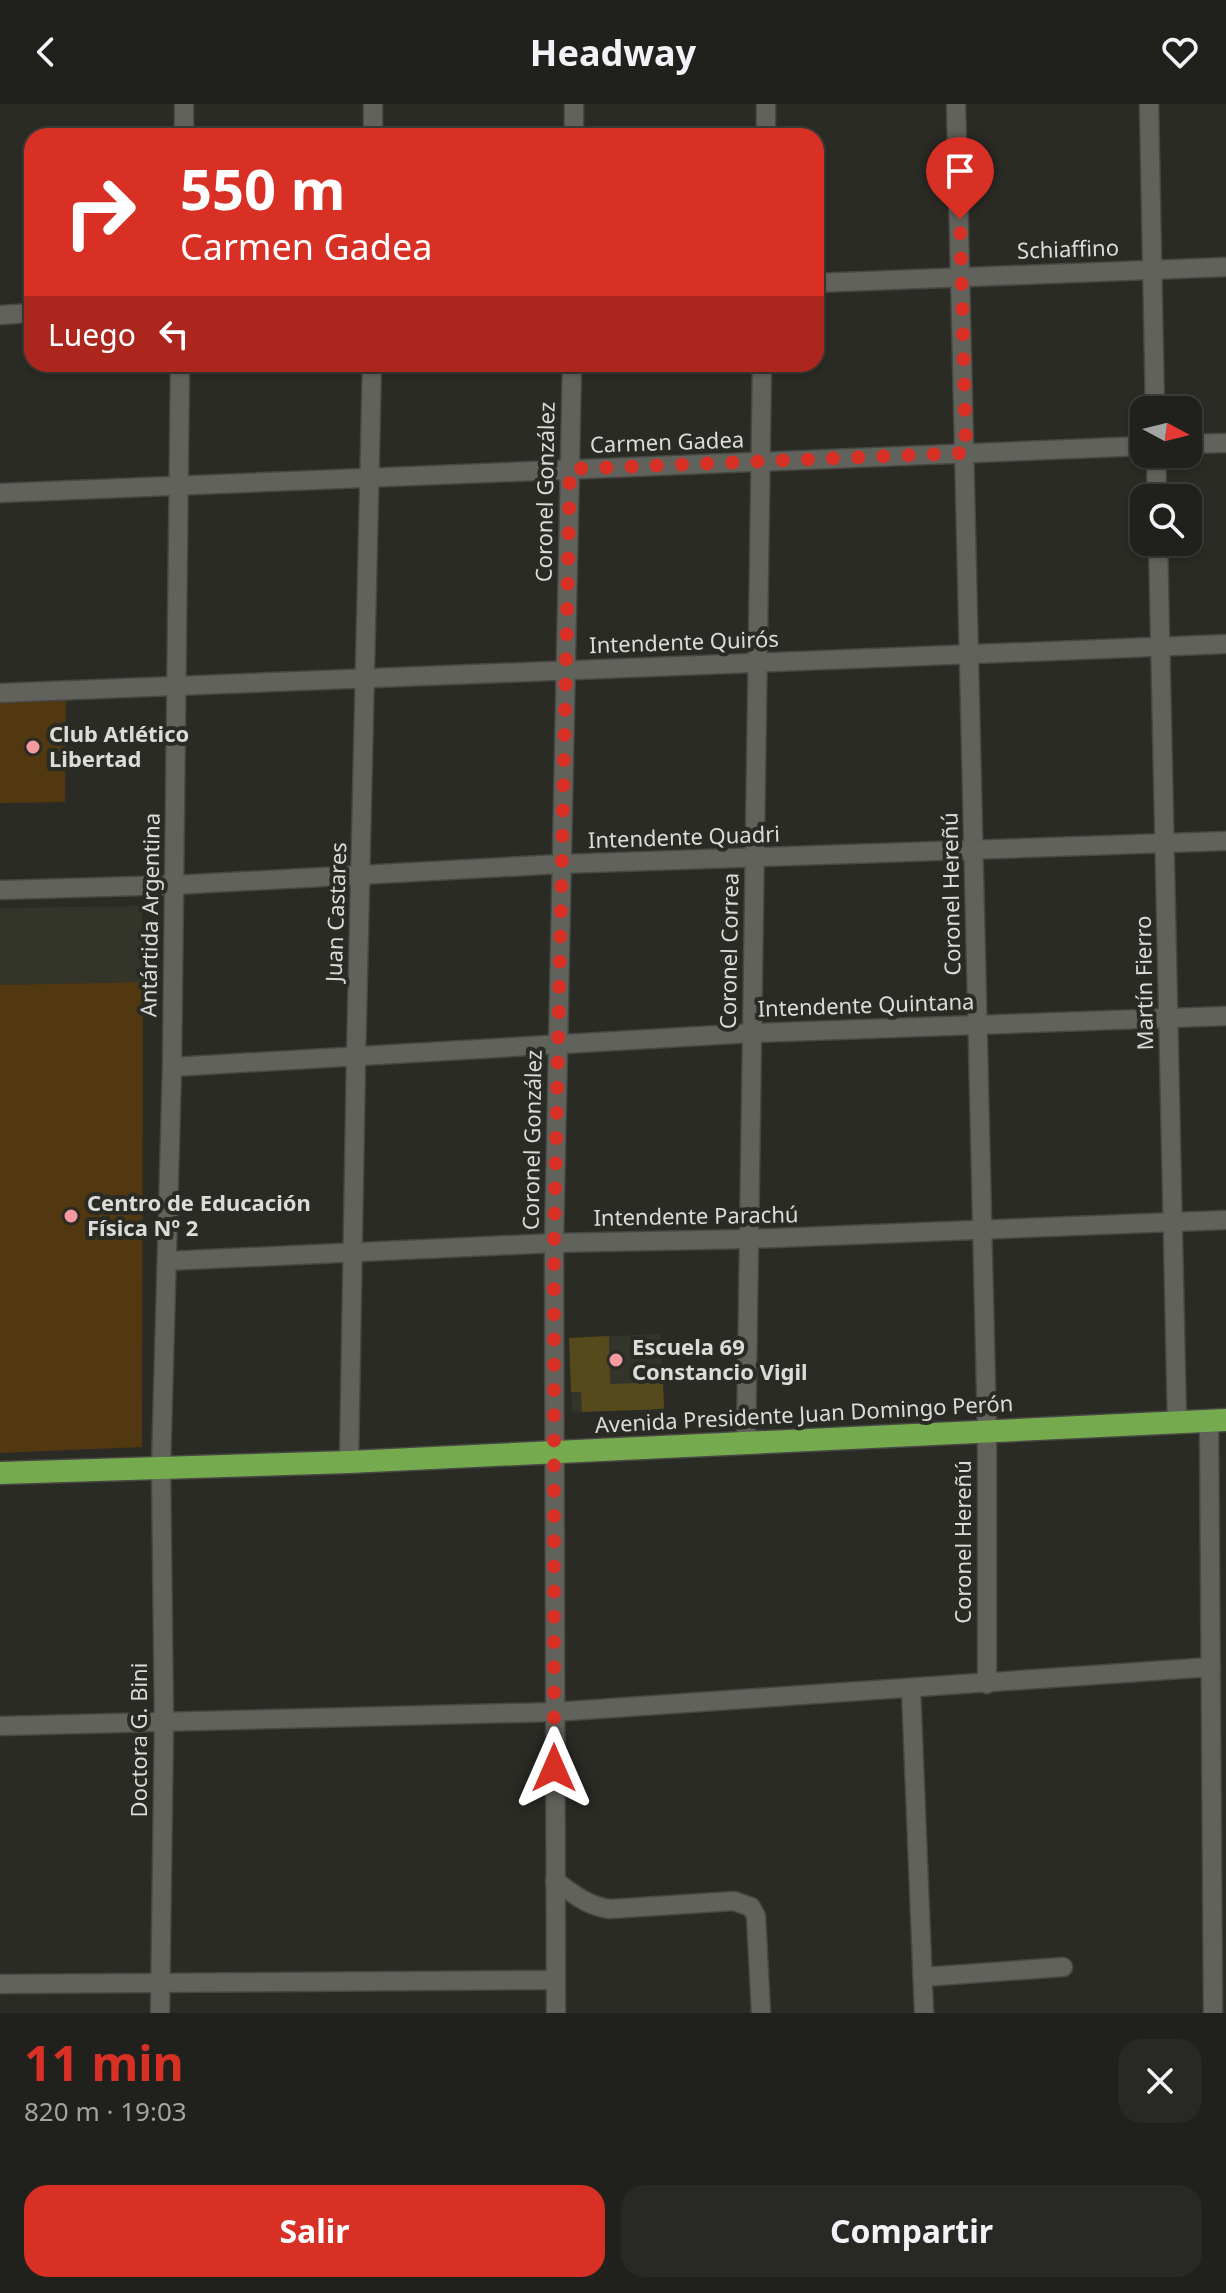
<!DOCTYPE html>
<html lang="es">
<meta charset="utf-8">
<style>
body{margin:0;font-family:"Noto Sans",sans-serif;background:#282825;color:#f1f3f6;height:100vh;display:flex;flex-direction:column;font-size:30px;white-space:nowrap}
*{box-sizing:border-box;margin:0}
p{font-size:26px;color:#a2a3a3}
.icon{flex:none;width:44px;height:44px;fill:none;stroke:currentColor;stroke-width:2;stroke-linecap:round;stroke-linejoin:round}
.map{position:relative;height:1909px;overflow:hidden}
.drawer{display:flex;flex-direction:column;background:#20201c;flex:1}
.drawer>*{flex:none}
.hud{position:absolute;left:24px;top:24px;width:800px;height:244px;border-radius:24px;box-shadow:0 2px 6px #0004,0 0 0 2px #3d3e3b;background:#d93025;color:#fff;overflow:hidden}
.needle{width:52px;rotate:97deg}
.buttons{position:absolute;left:1130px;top:292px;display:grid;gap:16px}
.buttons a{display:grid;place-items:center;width:72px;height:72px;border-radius:16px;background:#20201c;box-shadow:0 2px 6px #0004,0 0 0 2px #3d3e3b;font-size:40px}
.pin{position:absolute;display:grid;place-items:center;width:68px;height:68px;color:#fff;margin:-82px -34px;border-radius:50% 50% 50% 0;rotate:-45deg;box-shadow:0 0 8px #0007}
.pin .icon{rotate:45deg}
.me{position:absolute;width:88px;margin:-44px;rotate:0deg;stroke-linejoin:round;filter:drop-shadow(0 0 6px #0008)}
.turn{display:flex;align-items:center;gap:28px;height:168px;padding:0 24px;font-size:36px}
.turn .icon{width:104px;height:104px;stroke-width:2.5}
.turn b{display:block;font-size:56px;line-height:68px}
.then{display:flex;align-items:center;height:76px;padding:0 24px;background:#0003;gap:16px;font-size:30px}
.round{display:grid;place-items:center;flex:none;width:84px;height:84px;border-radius:24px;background:#282825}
.overview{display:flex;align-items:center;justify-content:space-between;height:136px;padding:0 24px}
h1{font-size:48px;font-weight:700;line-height:60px;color:#d93025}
.action{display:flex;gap:16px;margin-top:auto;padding:16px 24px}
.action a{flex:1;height:92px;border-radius:24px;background:#d93025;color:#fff;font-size:32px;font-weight:700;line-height:92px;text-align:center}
.action a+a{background:#282825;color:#f1f3f6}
header{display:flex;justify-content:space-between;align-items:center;height:104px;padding:0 24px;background:#20201c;font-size:36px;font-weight:700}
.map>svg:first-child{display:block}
</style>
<header><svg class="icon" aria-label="back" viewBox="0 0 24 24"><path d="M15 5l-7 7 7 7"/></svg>Headway<svg class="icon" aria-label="heart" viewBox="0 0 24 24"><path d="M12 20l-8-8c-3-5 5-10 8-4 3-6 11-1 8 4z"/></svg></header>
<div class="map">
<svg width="1226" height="1909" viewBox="0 0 1226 1909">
<rect width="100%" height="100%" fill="#2a2b25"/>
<!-- built -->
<g fill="#34352a">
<polygon points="142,802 143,878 0,881 0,804"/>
<polygon points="661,1230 664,1305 572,1308 569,1234"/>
</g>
<!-- green -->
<g fill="#513811">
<polygon points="66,587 65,698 0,699 0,589"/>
<polygon points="143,878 142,1343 0,1349 0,881"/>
</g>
<!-- building -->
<polygon fill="#564a1d" points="609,1232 610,1280 663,1278 664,1305 582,1308 581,1288 571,1288 569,1234"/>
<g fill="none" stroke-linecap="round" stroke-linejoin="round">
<!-- minor casing -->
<g stroke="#474743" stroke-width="21">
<g id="minor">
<polyline points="956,0 987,1328 987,1580"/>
<polyline points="1149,0 1155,306"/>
<polyline points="184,32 184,0"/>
<polyline points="373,32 373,0"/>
<polyline points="574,32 574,0"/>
<polyline points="766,32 766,0"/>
<polyline points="816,179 1226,163"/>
<polyline points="0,211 32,209"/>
<polyline points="1188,340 1226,339"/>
<polyline points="1156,350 1157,394"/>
<polyline points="0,389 1144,342"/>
<polyline points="1158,438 1177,1319"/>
<polyline points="0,589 1226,540"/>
<polyline points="0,786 174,781 561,760 1226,737"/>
<polyline points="172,963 752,929 1226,912"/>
<polyline points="167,1157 554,1139 747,1135 1226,1116"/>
<polyline points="1209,1317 1213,1909"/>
<polyline points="746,1339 762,260"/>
<polyline points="349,1358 356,954 372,260"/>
<polyline points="911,1585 924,1909"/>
<polyline points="0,1622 554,1608 1211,1563"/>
<path d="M555,1777C574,1790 587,1802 610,1805L734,1797L751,1803L756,1812L761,1909"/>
<polyline points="923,1873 1063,1863"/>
<polyline points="0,1880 555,1876"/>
<polyline points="160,1909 164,1618 161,1363 172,963 180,260"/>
<polyline points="556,1909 554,1139 572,260"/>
</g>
</g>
<!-- trunk casing -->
<g stroke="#474743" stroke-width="25">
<polyline id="trunk" points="0,1369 349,1358 1226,1316"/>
</g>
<!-- minor -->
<use href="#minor" stroke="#61625b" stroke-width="18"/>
<!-- trunk -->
<use href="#trunk" stroke="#76aa4f" stroke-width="22"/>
</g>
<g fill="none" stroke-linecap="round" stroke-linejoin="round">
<!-- route -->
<polyline stroke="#d93025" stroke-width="14" stroke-dasharray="0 25.2" points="554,1664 554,1139 570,365 966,349 960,115"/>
</g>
<!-- markers -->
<g fill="#f49aa0" stroke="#2a2b25" stroke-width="3">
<circle cx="33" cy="643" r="8"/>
<circle cx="71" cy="1112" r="8"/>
<circle cx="616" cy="1256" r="8"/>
</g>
<g text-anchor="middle" stroke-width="8" stroke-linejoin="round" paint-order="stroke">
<!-- street labels -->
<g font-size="22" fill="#dbdcd8" stroke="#2a2b25">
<text transform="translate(1068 145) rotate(-2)" y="8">Schiaffino</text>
<text transform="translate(667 338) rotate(-2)" y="8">Carmen Gadea</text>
<text transform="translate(545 388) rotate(-89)" y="8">Coronel González</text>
<text transform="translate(684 538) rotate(-2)" y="8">Intendente Quirós</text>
<text transform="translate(684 733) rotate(-2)" y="8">Intendente Quadri</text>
<text transform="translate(951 790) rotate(-91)" y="8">Coronel Hereñú</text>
<text transform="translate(336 808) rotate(-88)" y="8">Juan Castares</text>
<text transform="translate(150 811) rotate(-89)" y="8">Antártida Argentina</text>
<text transform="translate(729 847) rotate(-89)" y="8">Coronel Correa</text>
<text transform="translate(1144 879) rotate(-91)" y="8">Martín Fierro</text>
<text transform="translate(866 901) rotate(-2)" y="8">Intendente Quintana</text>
<text transform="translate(532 1036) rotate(-89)" y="8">Coronel González</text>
<text transform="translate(696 1112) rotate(-1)" y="8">Intendente Parachú</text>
<text transform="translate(804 1310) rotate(-3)" y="8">Avenida Presidente Juan Domingo Perón</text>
<text transform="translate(963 1438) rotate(-90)" y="8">Coronel Hereñú</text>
<text transform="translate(139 1636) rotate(-90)" y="8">Doctora G. Bini</text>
</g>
<!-- poi labels -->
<g font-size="22" font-weight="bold" fill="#dbdcd8" stroke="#2a2b25" text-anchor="start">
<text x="49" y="638">Club Atlético<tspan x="49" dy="25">Libertad</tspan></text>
<text x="87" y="1107">Centro de Educación<tspan x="87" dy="25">Física Nº 2</tspan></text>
<text x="632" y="1251">Escuela 69<tspan x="632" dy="25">Constancio Vigil</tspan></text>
</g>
</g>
</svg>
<div class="buttons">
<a><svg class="needle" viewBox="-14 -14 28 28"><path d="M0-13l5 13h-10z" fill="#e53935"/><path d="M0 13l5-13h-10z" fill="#a2a3a3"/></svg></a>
<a><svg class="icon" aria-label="search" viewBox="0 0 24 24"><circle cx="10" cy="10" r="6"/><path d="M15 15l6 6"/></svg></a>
</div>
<div class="pin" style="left:960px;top:115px;background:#d93025"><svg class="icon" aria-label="arrive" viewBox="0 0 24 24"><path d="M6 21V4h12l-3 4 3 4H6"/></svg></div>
<svg class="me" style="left:554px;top:1664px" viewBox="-20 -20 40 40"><path d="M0-17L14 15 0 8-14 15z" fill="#d93025" stroke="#fff" stroke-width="4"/></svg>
<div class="hud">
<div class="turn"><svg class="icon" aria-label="right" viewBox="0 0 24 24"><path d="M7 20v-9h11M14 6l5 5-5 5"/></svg><div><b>550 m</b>Carmen Gadea</div></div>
<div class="then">Luego<svg class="icon" aria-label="left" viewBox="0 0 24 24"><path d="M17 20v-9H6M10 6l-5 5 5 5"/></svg></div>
</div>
</div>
<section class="drawer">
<div class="overview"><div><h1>11 min</h1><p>820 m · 19:03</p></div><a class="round"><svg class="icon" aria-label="close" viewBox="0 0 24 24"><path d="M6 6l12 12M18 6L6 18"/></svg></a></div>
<div class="action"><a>Salir</a><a>Compartir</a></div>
</section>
